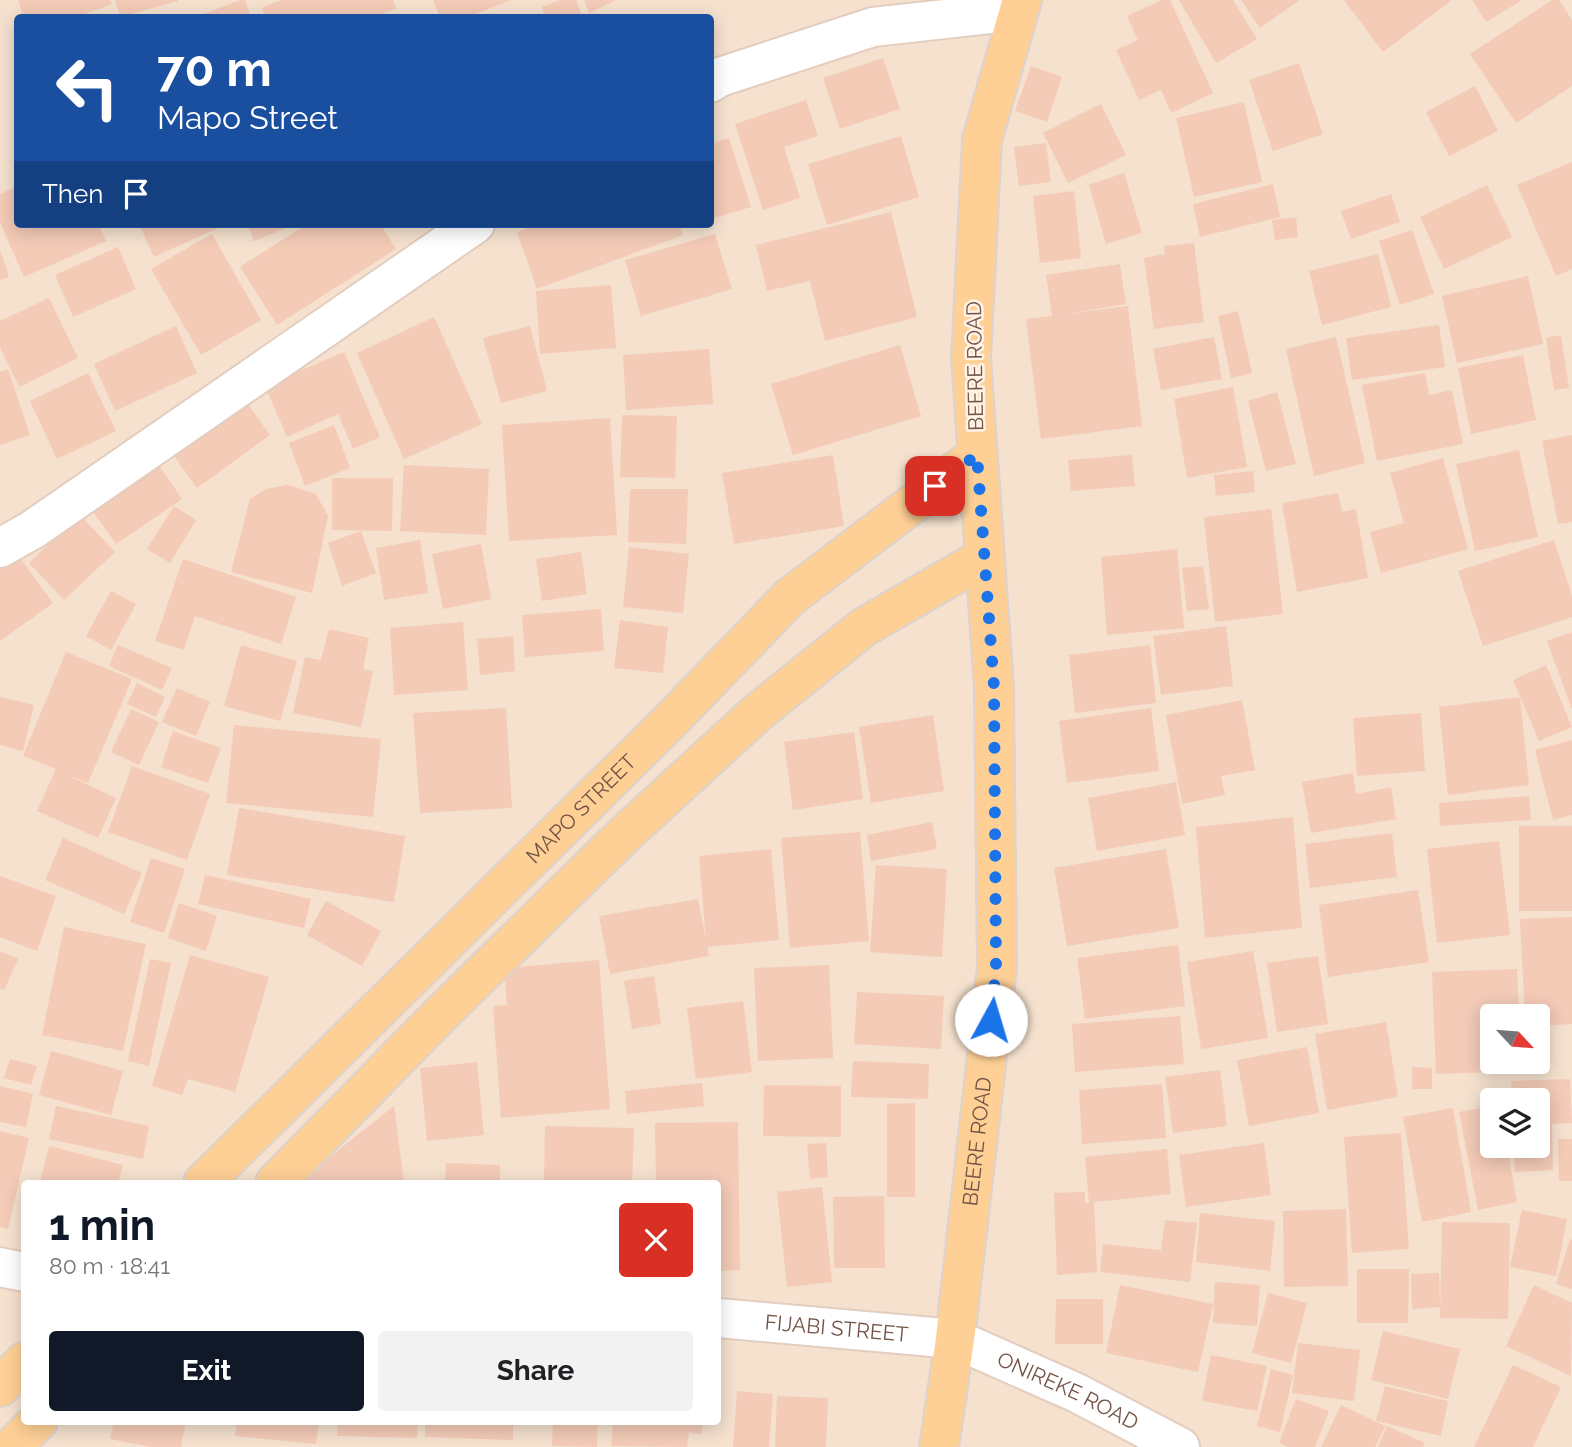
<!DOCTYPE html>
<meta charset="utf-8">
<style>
body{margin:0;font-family:Raleway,sans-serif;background:#f2f2f2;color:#202124;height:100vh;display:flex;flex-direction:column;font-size:26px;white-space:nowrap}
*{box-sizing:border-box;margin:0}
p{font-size:23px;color:#757577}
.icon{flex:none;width:38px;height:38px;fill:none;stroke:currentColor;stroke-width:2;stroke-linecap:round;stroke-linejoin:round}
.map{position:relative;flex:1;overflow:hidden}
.sheet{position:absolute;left:21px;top:1180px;width:700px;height:245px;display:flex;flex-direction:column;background:#fff;border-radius:7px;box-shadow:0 4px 18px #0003}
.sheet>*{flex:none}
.guide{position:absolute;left:14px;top:14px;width:700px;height:214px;border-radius:7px;box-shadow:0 4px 18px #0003;background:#1a4fa0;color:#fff;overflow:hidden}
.needle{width:46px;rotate:116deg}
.fabs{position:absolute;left:1480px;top:1004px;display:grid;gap:14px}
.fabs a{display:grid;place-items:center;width:70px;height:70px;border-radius:7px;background:#fff;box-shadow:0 4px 18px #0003;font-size:35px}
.pin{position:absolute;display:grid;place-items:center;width:60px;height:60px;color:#fff;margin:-30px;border-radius:14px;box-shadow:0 4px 10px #0006}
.me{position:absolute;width:77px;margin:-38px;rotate:6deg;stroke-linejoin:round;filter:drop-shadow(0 0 5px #0008)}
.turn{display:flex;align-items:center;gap:24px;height:147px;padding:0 28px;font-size:32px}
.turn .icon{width:91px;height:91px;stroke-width:2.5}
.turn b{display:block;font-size:49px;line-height:60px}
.then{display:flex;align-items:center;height:66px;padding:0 28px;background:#0003;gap:14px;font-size:26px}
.round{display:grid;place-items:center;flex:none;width:74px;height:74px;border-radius:7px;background:#f2f2f2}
.headline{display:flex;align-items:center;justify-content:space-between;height:119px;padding:0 28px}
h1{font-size:42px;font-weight:700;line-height:52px;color:#111827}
.action{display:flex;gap:14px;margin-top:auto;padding:14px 28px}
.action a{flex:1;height:80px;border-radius:7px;background:#111827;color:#fff;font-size:28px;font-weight:700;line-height:80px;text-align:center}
.action a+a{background:#f2f2f2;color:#202124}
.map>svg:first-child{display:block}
</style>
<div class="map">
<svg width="1572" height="1447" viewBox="0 0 1572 1447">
<rect width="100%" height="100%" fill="#fdf0e0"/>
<!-- residential -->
<path fill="#f5e1ce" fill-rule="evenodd" d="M0,0H1572V1447H0ZM18,18H710V224H18ZM1493,1017H1538V1062H1493ZM1493,1101H1538V1146H1493ZM24,1183H718V1421H24Z"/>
<!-- building -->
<g fill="#f3cbb7">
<polygon points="18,0 111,0 112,4 73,18 24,18"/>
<polygon points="115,0 178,0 178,1 120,17"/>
<polygon points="240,0 245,0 251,18 201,18 201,15"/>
<polygon points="281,0 393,0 396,8 374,18 266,18 262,8"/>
<polygon points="433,0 511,0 465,18 440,18"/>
<polygon points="560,0 576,0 583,18 546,18 542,7"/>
<polygon points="584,0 616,0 589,13"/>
<polygon points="1162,0 1170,0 1213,93 1171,113 1161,90 1139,100 1116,50 1138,40 1127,16"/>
<polygon points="1179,0 1233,0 1257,39 1216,63"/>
<polygon points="1241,0 1300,0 1260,28"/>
<polygon points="1344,0 1452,0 1383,52"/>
<polygon points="1472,0 1522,0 1486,22"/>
<polygon points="1552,0 1559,0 1572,20 1572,86 1516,123 1470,54"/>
<polygon points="883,58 900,109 840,129 823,78"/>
<polygon points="1299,63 1323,134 1273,151 1249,80"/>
<polygon points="1031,66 1062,77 1047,122 1015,111"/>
<polygon points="1475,86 1498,131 1449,156 1426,112"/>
<polygon points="806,100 818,136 784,147 800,198 763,210 735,124"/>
<polygon points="1244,102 1262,182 1194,197 1176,118"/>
<polygon points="1101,104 1126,155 1068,183 1043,133"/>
<polygon points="901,136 919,197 827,225 808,164"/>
<polygon points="729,138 751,207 710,219 710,144"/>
<polygon points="1046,143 1051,182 1019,186 1014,147"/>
<polygon points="1572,162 1572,269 1556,276 1517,185"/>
<polygon points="1124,173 1142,233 1106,244 1089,185"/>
<polygon points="1273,184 1280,217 1200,237 1193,204"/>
<polygon points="1487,185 1512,237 1444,269 1420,217"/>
<polygon points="18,186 18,224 98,224 106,241 24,277 0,222 0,194"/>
<polygon points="1074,191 1081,258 1040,263 1033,196"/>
<polygon points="1391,194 1400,222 1351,239 1341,211"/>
<polygon points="891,212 917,317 825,341 810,281 767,291 756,245"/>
<polygon points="1296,217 1298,237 1275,240 1272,220"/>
<polygon points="139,224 227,224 154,257"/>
<polygon points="247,224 296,224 254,241"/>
<polygon points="307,224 380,224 396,249 277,325 240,267"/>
<polygon points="539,224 679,224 683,235 537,289 517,232"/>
<polygon points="1412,230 1434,294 1400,305 1379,241"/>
<polygon points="212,234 261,320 201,355 151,269"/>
<polygon points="715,234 732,289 641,316 625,260"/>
<polygon points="1194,243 1204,322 1154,329 1144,258 1165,254 1164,246"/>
<polygon points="118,247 136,289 73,317 55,275"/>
<polygon points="0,250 9,277 0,280"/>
<polygon points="1378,254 1391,307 1322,325 1309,271"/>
<polygon points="1120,264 1126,304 1065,314 1128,306 1142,426 1041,439 1026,319 1052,316 1046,275"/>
<polygon points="1528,276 1543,344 1457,363 1442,296"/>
<polygon points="611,285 616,348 540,354 536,291"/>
<polygon points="49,298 78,358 19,387 0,347 0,321"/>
<polygon points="1238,311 1252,373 1231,378 1218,316"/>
<polygon points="434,317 482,424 404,459 357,353"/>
<polygon points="1439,325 1445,367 1352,380 1346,338"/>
<polygon points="176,326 197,373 115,411 94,364"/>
<polygon points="530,326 547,391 501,403 483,338"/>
<polygon points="1561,335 1569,388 1554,390 1546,338"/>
<polygon points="1214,337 1222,379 1161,390 1153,349"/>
<polygon points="1336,337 1365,463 1314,476 1286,349"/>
<polygon points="900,345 921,416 793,455 771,384"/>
<polygon points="709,349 713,404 626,410 623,355"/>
<polygon points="344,352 380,437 353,449 338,414 287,437 265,386"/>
<polygon points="1523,355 1536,420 1471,434 1458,368"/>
<polygon points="8,369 30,435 0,445 0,372"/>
<polygon points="88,373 116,431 57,459 30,401"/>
<polygon points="1425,373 1429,395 1452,390 1463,444 1377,461 1362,385"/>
<polygon points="1233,387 1247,467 1187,478 1174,399"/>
<polygon points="1277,392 1296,464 1266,471 1248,401"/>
<polygon points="245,400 270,435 197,488 172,453"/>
<polygon points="622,415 677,416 675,478 620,477"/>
<polygon points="610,418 617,535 509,541 502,425"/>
<polygon points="334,425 350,468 305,486 289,443"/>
<polygon points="1572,435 1572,522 1558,524 1542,441"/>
<polygon points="1519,450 1538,537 1475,551 1456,464"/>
<polygon points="833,455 844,526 734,544 722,473"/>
<polygon points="1132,455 1135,486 1071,491 1068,460"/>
<polygon points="1443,458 1468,549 1381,573 1370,532 1404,523 1390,473"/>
<polygon points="158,464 182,499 116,544 92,510"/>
<polygon points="404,465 489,469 486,535 400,531"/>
<polygon points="1253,471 1255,492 1216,496 1214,475"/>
<polygon points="332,478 393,478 392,531 332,530"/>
<polygon points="287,485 316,494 328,516 312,593 231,572 250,499 266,489"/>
<polygon points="630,489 688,489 686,544 628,542"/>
<polygon points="1338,493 1342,512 1356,509 1368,578 1297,592 1282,503"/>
<polygon points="174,506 196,520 170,563 147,549"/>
<polygon points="1271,509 1283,614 1215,622 1204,517"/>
<polygon points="79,514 115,552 64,600 29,563"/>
<polygon points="361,531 376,573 342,586 328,543"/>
<polygon points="420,540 428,593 384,600 376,548"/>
<polygon points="1554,540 1572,596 1572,617 1483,646 1458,571"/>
<polygon points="481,544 491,599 443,609 432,554"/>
<polygon points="629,547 689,554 683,613 623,607"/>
<polygon points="1177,549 1184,628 1107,635 1101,557"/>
<polygon points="581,552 587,594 542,601 536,559"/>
<polygon points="18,555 53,603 0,641 0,568"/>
<polygon points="183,559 296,597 281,644 195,616 184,650 155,641"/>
<polygon points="1203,566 1209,609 1187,611 1182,568"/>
<polygon points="111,591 136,604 111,650 86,636"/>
<polygon points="601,609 604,651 525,657 522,615"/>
<polygon points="620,620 668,627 663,673 614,668"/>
<polygon points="463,622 468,690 394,695 390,628"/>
<polygon points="1226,626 1233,686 1161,695 1153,636"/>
<polygon points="329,629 369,638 363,669 373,671 361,727 293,713 305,657 321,660"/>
<polygon points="1572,632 1572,709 1547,641"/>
<polygon points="513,636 515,671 480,675 477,639"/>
<polygon points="118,645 172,668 162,690 109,666"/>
<polygon points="241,645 297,661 280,721 224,706"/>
<polygon points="1150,645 1156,703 1075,713 1069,655"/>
<polygon points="66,652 132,679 88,783 65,774 116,798 98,838 37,811 56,769 23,756"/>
<polygon points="1546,665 1572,727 1539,741 1513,680"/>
<polygon points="137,683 165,697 156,717 127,704"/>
<polygon points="177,688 210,702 196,736 162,722"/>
<polygon points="0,697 34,705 23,751 0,745"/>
<polygon points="1520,697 1529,785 1448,795 1439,707"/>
<polygon points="1242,700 1255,770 1221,776 1225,795 1182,804 1166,715"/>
<polygon points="506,708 512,808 420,813 413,713"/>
<polygon points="1151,708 1159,771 1067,783 1059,721"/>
<polygon points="131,709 159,722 139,765 111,752"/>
<polygon points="1421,713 1425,771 1357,776 1353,718"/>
<polygon points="933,715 944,791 871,803 859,727"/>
<polygon points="234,725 381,739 373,817 226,803"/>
<polygon points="173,731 221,748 208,783 161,767"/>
<polygon points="854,732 863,799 793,810 784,742"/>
<polygon points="1572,740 1572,815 1553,820 1535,750"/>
<polygon points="132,766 210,794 187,860 108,832"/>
<polygon points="1353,773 1356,794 1391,787 1396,819 1311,833 1302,782"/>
<polygon points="1176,782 1185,835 1097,851 1088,798"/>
<polygon points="1529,796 1531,820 1440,826 1439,803"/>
<polygon points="239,808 405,836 394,902 227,875"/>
<polygon points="1293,817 1302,928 1205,938 1196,827"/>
<polygon points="932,822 937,849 871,861 867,835"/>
<rect x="1519" y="826" width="53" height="85"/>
<polygon points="860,832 869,941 790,948 781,838"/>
<polygon points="1392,833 1397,877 1310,888 1305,844"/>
<polygon points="63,838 142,873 124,914 45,880"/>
<polygon points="1499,841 1510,935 1437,943 1427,849"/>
<polygon points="771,849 779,940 707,947 709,956 610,974 599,916 698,899 706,940 699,856"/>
<polygon points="1166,849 1179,928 1067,946 1054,868"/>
<polygon points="151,858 185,869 164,933 130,922"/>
<polygon points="876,865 947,869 942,957 870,952"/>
<polygon points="205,875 311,899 304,928 198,904"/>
<polygon points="0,876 56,896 37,951 0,937"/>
<polygon points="1418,890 1429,962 1328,977 1319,905"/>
<polygon points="326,901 381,931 362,966 307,935"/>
<polygon points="179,903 217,916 206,951 168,938"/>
<polygon points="1572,917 1572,1024 1538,1026 1538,1017 1525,1017 1520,919"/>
<polygon points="64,927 146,944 123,1051 42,1035"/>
<polygon points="1178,945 1185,1006 1085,1019 1077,958"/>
<polygon points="0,951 18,959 4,990 0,988"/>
<polygon points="1253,951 1268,1038 1201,1049 1187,962"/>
<polygon points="190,955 269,977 235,1092 188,1079 182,1095 152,1086"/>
<polygon points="1318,956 1328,1024 1277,1032 1267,963"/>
<polygon points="150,959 171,963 149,1066 128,1061"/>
<polygon points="599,960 610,1109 501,1118 493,1006 507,1005 504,968"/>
<polygon points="829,965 833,1058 758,1061 754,968"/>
<polygon points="1517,969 1519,1017 1493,1017 1493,1062 1520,1062 1521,1071 1436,1074 1432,972"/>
<polygon points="654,976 661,1024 632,1029 624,981"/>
<polygon points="857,992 944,996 941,1049 854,1044"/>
<polygon points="743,1001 752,1072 696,1079 687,1008"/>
<polygon points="1180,1016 1184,1064 1075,1072 1072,1024"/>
<polygon points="1386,1022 1398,1097 1327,1110 1315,1034"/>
<polygon points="1307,1047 1319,1113 1249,1126 1237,1060"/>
<polygon points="51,1051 123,1071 111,1115 39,1095"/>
<polygon points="10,1059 37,1066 31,1085 4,1078"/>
<polygon points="853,1061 929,1064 928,1099 851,1097"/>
<polygon points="477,1062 484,1135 427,1141 420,1068"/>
<polygon points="1412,1067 1432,1068 1432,1089 1412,1089"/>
<polygon points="1220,1070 1227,1126 1173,1133 1165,1077"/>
<polygon points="1570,1079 1572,1123 1552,1124 1553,1170 1515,1172 1514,1146 1538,1146 1538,1101 1512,1101 1511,1081"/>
<polygon points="702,1083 704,1106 627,1114 625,1091"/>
<polygon points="1162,1084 1166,1138 1082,1144 1079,1090"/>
<polygon points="764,1085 841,1086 841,1137 763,1136"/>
<polygon points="0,1086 33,1094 26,1127 0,1122"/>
<polygon points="915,1103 915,1197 887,1197 887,1104"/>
<polygon points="56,1106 149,1126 143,1159 49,1139"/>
<polygon points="394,1106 404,1183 297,1183"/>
<polygon points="1493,1106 1493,1146 1507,1146 1517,1202 1478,1210 1459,1112"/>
<polygon points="1453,1108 1471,1212 1422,1222 1403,1117"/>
<polygon points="738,1122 740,1270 718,1271 718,1183 656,1183 655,1123"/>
<polygon points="545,1126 634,1128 632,1183 544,1183"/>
<polygon points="0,1131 29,1138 8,1229 0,1227"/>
<polygon points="1401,1133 1409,1249 1352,1253 1344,1137"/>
<polygon points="1558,1139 1572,1139 1572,1181 1559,1181"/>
<polygon points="826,1143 828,1177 810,1179 807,1144"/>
<polygon points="1264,1143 1271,1195 1186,1207 1179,1155"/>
<polygon points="49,1146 123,1165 118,1183 40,1183"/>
<polygon points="1167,1149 1171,1194 1094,1202 1097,1272 1057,1275 1054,1193 1085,1192 1085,1203 1089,1203 1085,1157"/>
<polygon points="446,1163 500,1165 500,1183 445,1183"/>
<polygon points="822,1187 832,1282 787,1287 777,1192"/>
<polygon points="884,1196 885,1268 834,1268 833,1197"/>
<polygon points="1346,1209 1348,1286 1284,1287 1283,1211"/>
<polygon points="1522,1210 1567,1219 1556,1276 1510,1267"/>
<polygon points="1200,1213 1275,1221 1270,1271 1196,1262"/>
<polygon points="1165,1220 1197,1223 1190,1282 1100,1272 1103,1244 1161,1250"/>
<polygon points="1442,1222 1510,1223 1508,1319 1440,1318"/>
<polygon points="1570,1239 1572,1240 1572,1289 1556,1284"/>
<polygon points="1357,1269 1409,1269 1408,1323 1357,1323"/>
<polygon points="1439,1273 1440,1307 1412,1309 1411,1274"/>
<polygon points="1215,1282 1260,1285 1257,1326 1213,1323"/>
<polygon points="1120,1285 1213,1304 1198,1372 1106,1353"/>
<polygon points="1534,1285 1572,1303 1571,1376 1506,1346"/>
<polygon points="1268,1293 1307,1303 1291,1363 1252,1353"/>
<polygon points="1056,1299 1103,1299 1103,1344 1055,1344"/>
<polygon points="1383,1331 1460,1349 1448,1399 1371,1380"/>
<polygon points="1298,1343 1360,1350 1354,1401 1292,1393"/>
<polygon points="1211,1355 1267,1366 1257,1411 1202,1401"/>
<polygon points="1513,1365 1561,1387 1533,1447 1474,1447"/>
<polygon points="1271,1369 1293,1375 1280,1432 1257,1426"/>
<polygon points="1385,1386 1448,1401 1441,1436 1376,1421"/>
<polygon points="737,1391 773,1394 769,1447 733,1447"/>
<polygon points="777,1396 828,1398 826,1447 775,1447"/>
<polygon points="1296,1399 1329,1411 1315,1447 1288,1447 1279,1443"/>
<polygon points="1341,1405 1385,1426 1375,1447 1321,1447"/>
<polygon points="114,1421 186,1421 181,1447 151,1447 110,1439"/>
<polygon points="237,1421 319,1421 316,1444 235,1436"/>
<polygon points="338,1421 418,1421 417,1438 337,1436"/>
<polygon points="425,1421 513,1421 513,1440 425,1437"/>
<polygon points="553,1421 598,1421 597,1447 552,1446"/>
<polygon points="613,1421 703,1421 701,1434 689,1432 687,1447 611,1446"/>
<polygon points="1387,1426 1425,1443 1423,1447 1378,1447"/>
</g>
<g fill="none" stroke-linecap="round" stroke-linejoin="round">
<!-- minor casing -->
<g stroke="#e3cdbf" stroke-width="42">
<g id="minor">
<polyline points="710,83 720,77 873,27 1017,11"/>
<polyline points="0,548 32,530 475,224"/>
<polyline points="0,1267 24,1272"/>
<path id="s1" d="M718,1318L955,1339L1077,1393L1180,1447"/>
</g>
</g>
<!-- major casing -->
<g stroke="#dbd3cf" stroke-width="42">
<g id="major">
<path id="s2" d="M203,1183L671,720L790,597L977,455"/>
<polyline points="275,1183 442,1013 626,833 757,713 864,627 985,557"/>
<polyline points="0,1387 24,1362"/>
<polyline points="12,1447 38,1421"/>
<path id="s3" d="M939,1447L955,1339L997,967L994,687L971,359L982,140L1022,0"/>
</g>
</g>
<!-- minor -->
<use href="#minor" stroke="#fff" stroke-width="38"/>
<!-- major -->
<use href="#major" stroke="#fed096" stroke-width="38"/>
</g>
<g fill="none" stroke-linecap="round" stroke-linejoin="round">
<!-- route -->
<polyline stroke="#1a73e8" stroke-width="12" stroke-dasharray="0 21.6" points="935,486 977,455 994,687 996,967 991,1020"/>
</g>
<g text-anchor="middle" stroke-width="5" stroke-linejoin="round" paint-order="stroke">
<!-- street labels -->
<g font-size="21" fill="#745447" stroke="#fff4e7">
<text transform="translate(975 366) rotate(-91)" y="7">BEERE ROAD</text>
<text dy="7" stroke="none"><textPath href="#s2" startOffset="532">MAPO STREET</textPath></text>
<text dy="7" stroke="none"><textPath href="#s3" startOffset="308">BEERE ROAD</textPath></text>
<text dy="7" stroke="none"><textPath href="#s1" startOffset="119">FIJABI STREET</textPath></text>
<text dy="7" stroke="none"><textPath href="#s1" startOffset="362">ONIREKE ROAD</textPath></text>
</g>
</g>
</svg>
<div class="fabs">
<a><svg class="needle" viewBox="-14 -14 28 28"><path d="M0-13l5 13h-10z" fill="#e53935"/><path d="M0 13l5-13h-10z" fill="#757577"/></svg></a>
<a><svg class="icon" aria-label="layers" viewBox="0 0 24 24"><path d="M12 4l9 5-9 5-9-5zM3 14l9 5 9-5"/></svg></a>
</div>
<div class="pin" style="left:935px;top:486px;background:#d93025"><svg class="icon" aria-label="arrive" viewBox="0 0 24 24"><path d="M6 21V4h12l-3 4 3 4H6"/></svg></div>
<svg class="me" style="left:991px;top:1020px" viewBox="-20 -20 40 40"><circle r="19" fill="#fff"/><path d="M0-13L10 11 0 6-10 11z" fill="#1a73e8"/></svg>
<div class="guide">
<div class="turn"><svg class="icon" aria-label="left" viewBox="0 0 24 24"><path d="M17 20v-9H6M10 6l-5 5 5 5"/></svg><div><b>70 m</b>Mapo Street</div></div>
<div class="then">Then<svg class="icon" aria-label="arrive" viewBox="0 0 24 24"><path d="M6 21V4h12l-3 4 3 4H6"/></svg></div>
</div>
<section class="sheet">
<div class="headline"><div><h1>1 min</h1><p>80 m · 18:41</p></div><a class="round" style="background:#d93025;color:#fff"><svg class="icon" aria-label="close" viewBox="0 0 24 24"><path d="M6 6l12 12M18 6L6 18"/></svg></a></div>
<div class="action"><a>Exit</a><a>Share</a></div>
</section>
</div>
